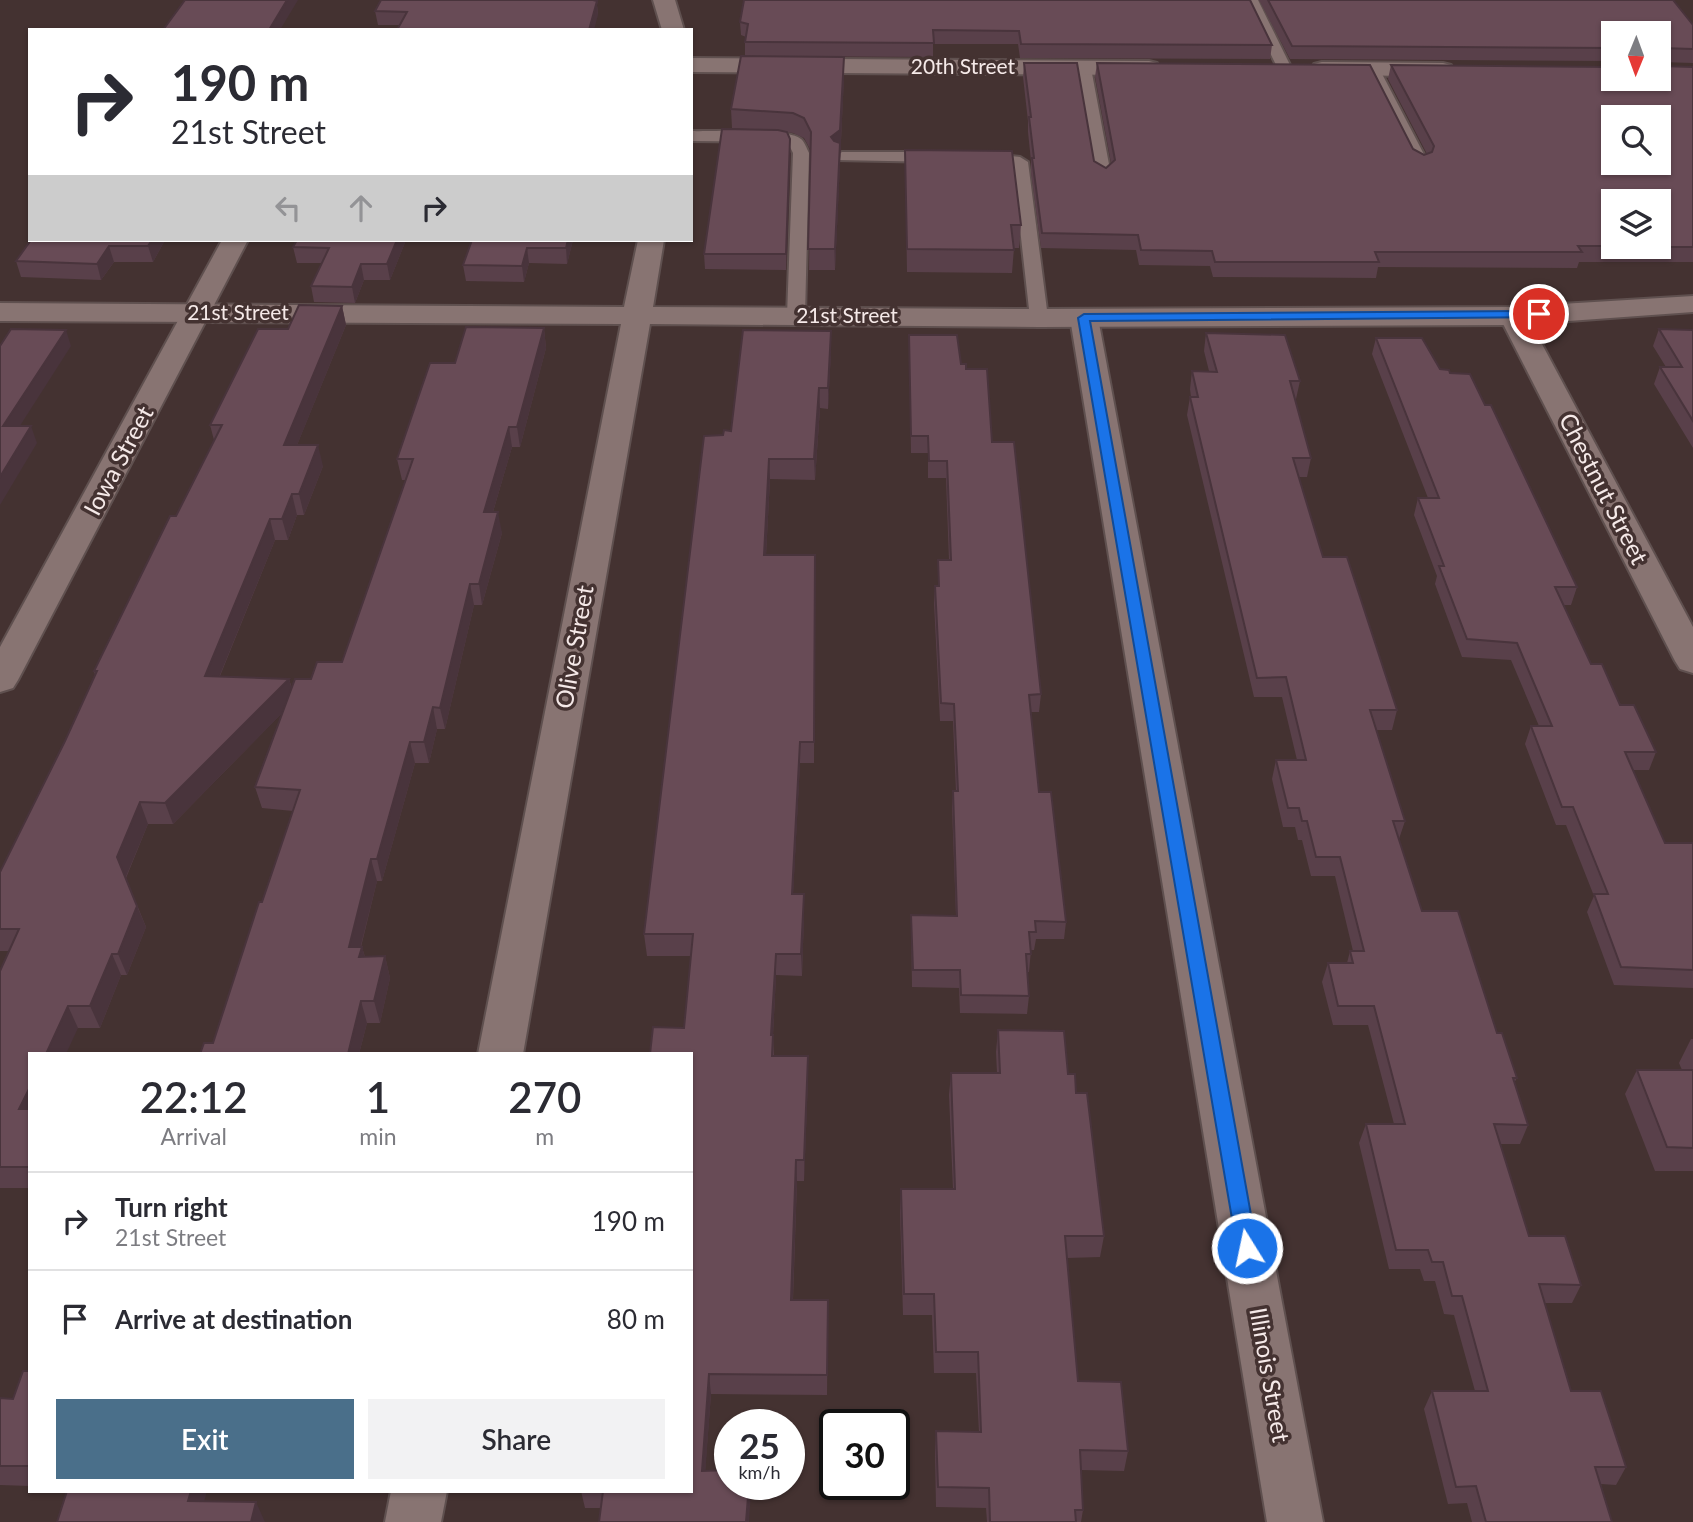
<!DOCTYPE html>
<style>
body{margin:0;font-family:Lato,sans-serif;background:#f2f2f3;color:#2b2b33;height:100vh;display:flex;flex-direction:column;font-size:26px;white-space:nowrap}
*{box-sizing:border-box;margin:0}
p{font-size:23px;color:#7c7c81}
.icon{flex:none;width:38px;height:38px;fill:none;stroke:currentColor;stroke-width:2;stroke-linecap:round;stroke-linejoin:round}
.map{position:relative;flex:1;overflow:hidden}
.side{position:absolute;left:28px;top:1052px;width:665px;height:441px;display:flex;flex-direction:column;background:#fff;border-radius:0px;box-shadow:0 2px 5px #0004}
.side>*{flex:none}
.guide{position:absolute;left:28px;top:28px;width:665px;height:214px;border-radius:0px;box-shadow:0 2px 5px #0004;background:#fff;color:#2b2b33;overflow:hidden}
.needle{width:46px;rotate:181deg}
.tools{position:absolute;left:1601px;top:21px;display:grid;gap:14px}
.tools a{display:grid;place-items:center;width:70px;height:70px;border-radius:0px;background:#fff;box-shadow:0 2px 5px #0004;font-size:35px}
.speed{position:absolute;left:714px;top:1409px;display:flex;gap:14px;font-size:35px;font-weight:700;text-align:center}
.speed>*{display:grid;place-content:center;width:91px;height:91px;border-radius:50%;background:#fff;box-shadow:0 2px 5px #0004;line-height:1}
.speed small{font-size:18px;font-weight:400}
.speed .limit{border:4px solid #111;border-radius:10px;background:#fff;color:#111}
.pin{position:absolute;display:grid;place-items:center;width:60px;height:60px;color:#fff;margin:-30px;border:4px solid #fff;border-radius:50%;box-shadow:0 2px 7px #0007}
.me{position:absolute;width:77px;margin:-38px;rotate:350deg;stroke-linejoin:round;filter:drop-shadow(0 0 5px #0008)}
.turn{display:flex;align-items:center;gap:24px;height:147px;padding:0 28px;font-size:32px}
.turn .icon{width:91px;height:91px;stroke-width:2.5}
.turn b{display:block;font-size:49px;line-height:60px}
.lanes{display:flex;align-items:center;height:66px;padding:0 28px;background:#0003;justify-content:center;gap:35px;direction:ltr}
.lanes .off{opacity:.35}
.eta{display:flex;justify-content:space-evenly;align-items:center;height:119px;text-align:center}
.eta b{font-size:42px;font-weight:600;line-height:49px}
.cta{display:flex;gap:14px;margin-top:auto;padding:14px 28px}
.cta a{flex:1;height:80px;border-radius:0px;background:#4a6f8a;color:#fff;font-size:28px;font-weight:600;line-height:80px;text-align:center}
.cta a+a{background:#f2f2f3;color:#2b2b33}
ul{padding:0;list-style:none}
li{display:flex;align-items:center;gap:21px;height:98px;padding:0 28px;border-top:2px solid #e1e1e2}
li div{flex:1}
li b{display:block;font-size:26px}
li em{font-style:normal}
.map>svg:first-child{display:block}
</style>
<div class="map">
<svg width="1693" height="1522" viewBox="0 0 1693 1522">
<rect width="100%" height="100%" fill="#443231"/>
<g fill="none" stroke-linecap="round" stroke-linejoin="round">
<!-- lane casing -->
<g stroke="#5f504f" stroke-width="4">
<g id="lane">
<polygon points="1244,0 1258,0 1292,69 1290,72 1280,72 1278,69"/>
<polygon points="1084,64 1091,68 1111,175 1103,180 1095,175 1077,68"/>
<polygon points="1373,66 1380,70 1428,162 1426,165 1420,167 1412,162 1366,70"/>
<path d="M691,131C712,132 786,127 801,139C804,141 807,149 809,153L805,316L802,320H790L787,316L793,153L789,145L779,142L691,141Z"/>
<polygon points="842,152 939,152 947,157 939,162 836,160 834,157"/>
<polygon points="982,153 1020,157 1028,162 1048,318 1045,322 1039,323 1030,318 1013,166 976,161 974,158"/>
</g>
</g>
<!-- street casing -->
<g stroke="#5f504f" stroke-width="4">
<g id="street">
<polygon points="691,58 1149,61 1157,63 1160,68 1157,73 1149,75 691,72"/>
<polygon points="1322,62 1443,63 1451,65 1454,70 1451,75 1443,77 1314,74 1311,69 1314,64"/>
<polygon points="222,240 248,240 18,680 13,688 0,692 0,647"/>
<polygon points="1513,307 1523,310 1527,316 1693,627 1693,673 1680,669 1675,661 1499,316 1503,310"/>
<polygon points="1084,309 1094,312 1098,318 1323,1522 1267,1522 1070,318 1074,312"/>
</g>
</g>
<!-- secondary casing -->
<g stroke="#5f504f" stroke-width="4">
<g id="secondary">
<polygon points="653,0 675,0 684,30 662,30"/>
<polygon points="638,240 664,240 653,307 1039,309 1513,307 1693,296 1693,312 1513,325 1039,327 650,324 523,1054 478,1054 621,324 0,321 0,303 624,307"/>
<polygon points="391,1491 447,1491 441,1522 385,1522"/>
</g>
</g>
<!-- lane -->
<use href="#lane" fill="#887472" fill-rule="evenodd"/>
<!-- street -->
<use href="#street" fill="#887472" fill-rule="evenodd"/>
<!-- secondary -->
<use href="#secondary" fill="#887472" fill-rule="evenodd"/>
</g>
<!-- wall -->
<g fill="#59404a">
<polygon points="381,0 598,0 597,5 598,15 400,25 378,25 375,11"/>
<polygon points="744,0 1272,45 1270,59 1020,58 1018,44 933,44 933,57 745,56 745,42 746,37 741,35 740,22"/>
<polygon points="1259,0 1673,0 1693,25 1693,63 1661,62 1661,66 1693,67 1693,262 1579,262 1577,268 1378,267 1376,278 1213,277 1210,266 1139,265 1136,250 1041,248 1031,173 1031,161 1028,132 1028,121 1023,77 1024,63 1094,161 1106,168 1111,163 1095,77 1097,63 1413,149 1424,155 1427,154 1388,79 1391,65 1659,79 1614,33 1614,61 1290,59"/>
<polygon points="844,76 835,270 809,270 811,151 804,138 793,133 786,132 790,154 786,270 705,269 704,254 749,129 732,128 731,109"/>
<polygon points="905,150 1021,225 1019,248 1014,248 1012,273 907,272"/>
<polygon points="31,240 165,240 153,262 114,262 101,280 21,277 16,261"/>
<polygon points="406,240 390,280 364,280 355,303 314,302 311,286 322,263 297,263 293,247"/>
<polygon points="472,240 573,240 567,264 529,263 524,282 466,281 463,265"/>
<polygon points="342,306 346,325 297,445 323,466 304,515 297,515 288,540 275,540 220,676 289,679 292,688 311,679 342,662 406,480 402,480 397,459 455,363 544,328 546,348 520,447 512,447 493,512 502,533 482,605 474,605 445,729 437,729 429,763 415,763 382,881 377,881 361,947 362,947 365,957 385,956 390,978 380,1023 367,1023 359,1054 200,1054 213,1043 293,811 262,808 255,787 282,713 173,824 148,824 126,878 146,927 127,975 121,975 100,1028 78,1028 30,1054 30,1188 0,1188 0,971 9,951 0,951 0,872 65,741 95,675 94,671 176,516 214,440 210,425 288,329"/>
<polygon points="1659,329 1693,330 1693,448 1654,384 1660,367 1666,367 1653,346"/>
<polygon points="1206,333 1300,381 1296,399 1295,399 1311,458 1307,477 1298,477 1323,557 1397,710 1392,730 1376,730 1405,821 1399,839 1422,911 1497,1033 1517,1078 1514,1083 1528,1125 1520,1144 1500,1144 1529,1236 1581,1285 1572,1303 1545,1303 1571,1391 1626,1467 1616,1485 1601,1484 1612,1522 1472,1522 1467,1503 1448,1504 1424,1409 1432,1391 1475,1391 1454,1315 1444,1314 1435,1281 1424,1281 1420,1269 1389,1269 1359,1143 1366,1124 1394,1124 1368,1025 1333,1025 1322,982 1328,963 1347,963 1350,951 1353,951 1335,876 1311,876 1302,840 1298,840 1295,827 1283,827 1272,779 1276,760 1297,760 1282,697 1254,697 1187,415 1190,397 1191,397 1190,389 1192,371 1209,371 1204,351"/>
<polygon points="909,335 961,364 966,369 992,442 1041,694 1039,712 1031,712 1039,792 1066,922 1064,939 1036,939 1034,950 1031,950 1029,972 1027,972 1029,996 1027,1014 960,1013 959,988 912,987 911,915 956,916 952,808 953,791 956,791 953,721 940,721 934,603 935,586 938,586 938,560 949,560 946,478 928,478 928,453 911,453"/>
<polygon points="1376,338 1450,373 1485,405 1577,587 1571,605 1564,605 1591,664 1656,752 1649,770 1632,770 1665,843 1693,843 1693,988 1614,985 1587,912 1594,896 1566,825 1556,825 1525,744 1531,726 1539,726 1511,660 1462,657 1435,584 1437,576 1414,515 1418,498 1428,498 1372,354"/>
<polygon points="831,351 828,409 820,408 815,480 770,479 766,555 815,555 814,763 800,763 793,894 804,894 804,915 802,976 776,975 773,1035 774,1056 808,1077 804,1181 797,1181 793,1300 828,1300 827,1395 711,1394 705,1471 750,1484 751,1490 601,1508 585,1508 581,1491 691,1491 684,1028 691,956 647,956 644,934 723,435 731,431"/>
<polygon points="998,1030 1068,1074 1076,1093 1104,1236 1100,1257 1067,1258 1078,1381 1128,1451 1124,1471 1081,1470 1083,1510 1081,1522 987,1522 986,1508 936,1507 935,1452 936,1431 979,1432 976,1373 934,1373 932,1315 903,1315 900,1211 901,1189 953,1189 949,1095 951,1073 997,1073 996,1052"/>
<polygon points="1691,1039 1693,1039 1693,1171 1655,1171 1625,1094 1637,1070 1682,1070 1679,1063"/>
<polygon points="30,1371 30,1486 0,1485 0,1398 13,1399"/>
</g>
<!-- shaded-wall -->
<g fill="#49343c">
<polygon points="287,0 298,0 280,30 269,30"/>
<polygon points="593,0 598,0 597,5 598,15 594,30 589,30"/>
<polygon points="844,57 844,76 835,270 831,137"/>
<polygon points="790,139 790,154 786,270 786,254"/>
<polygon points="152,240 165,240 153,262 148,246"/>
<polygon points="397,240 406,240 390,280 387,264"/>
<polygon points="568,240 573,240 567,264 566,248"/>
<polygon points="109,246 114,262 101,280 97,264"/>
<polygon points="527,248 529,263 524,282 522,266"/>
<polygon points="361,264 364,280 355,303 352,287"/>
<polygon points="342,306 346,325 289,465 284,445"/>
<polygon points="544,328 546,348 520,447 517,427"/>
<polygon points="66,330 71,346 9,443 3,426"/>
<polygon points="831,331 831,351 828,409 828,388"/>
<polygon points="819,388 820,408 815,480 814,459"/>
<polygon points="31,426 37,443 0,505 0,477"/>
<polygon points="509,427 512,447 487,532 484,512"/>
<polygon points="318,445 323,466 304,515 299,494"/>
<polygon points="769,459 770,479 765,576 764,555"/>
<polygon points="292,494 297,515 288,540 282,519"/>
<polygon points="498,512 502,533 482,605 479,584"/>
<polygon points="270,519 275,540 211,697 205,676"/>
<polygon points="470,584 474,605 445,729 440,708"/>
<polygon points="289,679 295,700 173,824 165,803"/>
<polygon points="433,707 437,729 429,763 424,742"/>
<polygon points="410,742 415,763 382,881 377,859"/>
<polygon points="800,742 800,763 792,915 792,894"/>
<polygon points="140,802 148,824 125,879 117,857"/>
<polygon points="371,859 377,881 355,969 349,947"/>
<polygon points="804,894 804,915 802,976 801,954"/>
<polygon points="137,906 146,927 127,975 118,954"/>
<polygon points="362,947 368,968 359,957"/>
<polygon points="112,954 121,975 100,1028 90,1006"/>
<polygon points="776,954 776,975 772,1056 771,1035"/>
<polygon points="385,956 390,978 380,1023 374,1001"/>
<polygon points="361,1001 367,1023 359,1054 348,1054"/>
<polygon points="68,1006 78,1028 66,1054 46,1054"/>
<polygon points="808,1056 808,1077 804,1181 804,1160"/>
<polygon points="30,1087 30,1129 19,1109"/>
<polygon points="796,1160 797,1181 792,1320 791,1300"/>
<polygon points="709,1374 711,1394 704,1490 702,1471"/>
<polygon points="749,1484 750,1484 751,1490 749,1522 746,1522"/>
<polygon points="191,1491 207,1491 199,1520 188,1501"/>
<polygon points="256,1502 265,1522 251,1522"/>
</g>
<!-- building -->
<g fill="#684b56" stroke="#49343c" stroke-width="2" fill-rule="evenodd">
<polygon points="185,0 287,0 269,30 163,30"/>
<polygon points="381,0 593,0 597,1 589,30 397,30 407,12 375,11"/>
<polygon points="744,0 1250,0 1272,45 1021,44 1019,31 933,30 934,43 745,42 748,24 740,22"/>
<path d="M1268,0H1673L1693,25V49L1661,48V66L1693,67V247H1659V201H1614V246H1578L1582,252H1375L1379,262H1215L1212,251L1141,250L1138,235L1042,233L1032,158H1034L1029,117H1031L1024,63H1077L1094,161L1106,168L1115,160L1097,63L1370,65L1413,149L1424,155L1432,152L1434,146L1391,65L1614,67V79H1659V33H1614V48L1292,46ZM1614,117H1659V163H1614Z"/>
<polygon points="741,56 844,57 840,130 831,137 834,141 840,143 835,249 808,249 811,132 804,118 793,113 731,109"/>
<polygon points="722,129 778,130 787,132 790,139 786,254 704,254"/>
<polygon points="905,150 1012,151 1021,225 1011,225 1014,250 907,249"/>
<polygon points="31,240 152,240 148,246 109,246 97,264 16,261"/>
<polygon points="297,240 397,240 387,264 361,264 352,287 311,286 329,248 293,247"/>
<polygon points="472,240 568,240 566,248 527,248 522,266 463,265"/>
<polygon points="299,305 342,306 284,445 318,445 299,494 292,494 282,519 270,519 205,676 289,679 165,803 140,802 117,857 137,906 118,954 112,954 90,1006 68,1006 46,1054 30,1054 30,1087 19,1109 30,1109 30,1167 0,1167 0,971 19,929 0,929 0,872 65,741 97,671 94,671 170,516 176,516 222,425 210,425 258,329 288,329"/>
<polygon points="466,327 544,328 517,427 509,427 484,512 498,512 479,584 470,584 440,708 433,707 424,742 410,742 377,859 371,859 349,947 362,947 359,957 385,956 374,1001 361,1001 348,1054 200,1054 204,1043 213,1043 259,902 262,902 300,790 255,787 295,679 311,679 317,662 342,662 413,459 397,459 430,363 455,363"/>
<polygon points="11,329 66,330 3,426 31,426 0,477 0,346"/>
<polygon points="1659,329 1693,330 1693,421 1660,367 1682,367"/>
<polygon points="743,330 831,331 828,388 819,388 814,459 769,459 764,555 815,555 814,742 800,742 792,894 804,894 801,954 776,954 771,1035 773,1035 772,1056 808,1056 804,1160 796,1160 791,1300 828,1300 827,1375 709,1374 702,1471 730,1470 730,1484 749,1484 746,1522 599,1522 603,1491 691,1491 691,1054 650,1054 653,1027 684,1028 693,934 644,934 704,436 723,435 724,430 731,431"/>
<polygon points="1206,333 1285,335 1300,381 1290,381 1311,458 1293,458 1323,557 1347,557 1397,710 1370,710 1405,821 1393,821 1422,911 1458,911 1497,1033 1502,1033 1517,1078 1513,1078 1528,1125 1494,1124 1529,1236 1565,1236 1581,1285 1539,1284 1571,1391 1601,1391 1626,1467 1595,1467 1612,1522 1486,1522 1476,1486 1456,1487 1432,1391 1488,1391 1462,1296 1452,1296 1443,1262 1432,1262 1428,1250 1396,1250 1366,1124 1405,1124 1374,1006 1338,1006 1328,963 1353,963 1350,951 1364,951 1340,857 1316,857 1307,821 1302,821 1299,808 1288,808 1276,760 1306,760 1286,677 1257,678 1190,397 1198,397 1192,371 1217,372"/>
<polygon points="909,335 957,335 961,364 966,364 966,369 987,369 992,442 1014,442 1041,694 1029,695 1039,792 1051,792 1066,922 1035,921 1036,932 1029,932 1031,954 1026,954 1029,996 961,995 960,970 913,970 911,915 957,916 953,791 958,791 954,704 941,703 935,586 939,586 938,560 951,560 947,461 929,461 928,436 911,436"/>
<polygon points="1376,338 1422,338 1440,369 1449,370 1450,373 1470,374 1485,405 1491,405 1577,587 1555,587 1591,664 1602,664 1620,705 1634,705 1656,752 1625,752 1665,843 1693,843 1693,970 1621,967 1594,894 1608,894 1573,807 1562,807 1531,726 1552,726 1517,643 1467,639 1439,566 1444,566 1418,498 1439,498"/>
<polygon points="998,1030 1064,1031 1068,1074 1075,1074 1076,1093 1087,1093 1104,1236 1065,1236 1078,1381 1121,1382 1128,1451 1080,1450 1083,1510 1075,1510 1076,1522 990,1522 989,1488 938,1487 936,1431 981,1432 978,1352 936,1352 934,1294 904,1294 901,1189 955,1189 951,1073 1000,1073"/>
<polygon points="1637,1070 1693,1070 1693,1148 1667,1147"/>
<polygon points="23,1371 30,1371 30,1466 0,1466 0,1398 13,1399"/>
<polygon points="67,1491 191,1491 188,1501 256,1502 251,1522 57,1522"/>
</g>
<!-- route -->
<polygon fill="#1a73e8" stroke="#114b97" stroke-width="2" points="1539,311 1543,312 1543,317 1090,321 1257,1248 1254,1255 1247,1257 1240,1255 1237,1248 1078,318 1084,314"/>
<g text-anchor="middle" stroke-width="7" stroke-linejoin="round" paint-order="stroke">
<!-- far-street labels -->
<g font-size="21" fill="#f5e9e8" stroke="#443231">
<text x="963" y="74">20th Street</text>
<text x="238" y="320">21st Street</text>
<text x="847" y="323">21st Street</text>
</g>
<!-- street labels -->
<g font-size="24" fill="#f5e9e8" stroke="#443231">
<text transform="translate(119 461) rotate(-62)" y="8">Iowa Street</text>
<text transform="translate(1603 489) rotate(63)" y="8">Chestnut Street</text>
<text transform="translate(575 647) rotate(-80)" y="8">Olive Street</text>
<text transform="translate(1269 1375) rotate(80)" y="8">Illinois Street</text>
</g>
</g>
</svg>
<div class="tools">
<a><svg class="needle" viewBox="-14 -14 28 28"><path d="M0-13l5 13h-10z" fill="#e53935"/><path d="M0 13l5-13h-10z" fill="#7c7c81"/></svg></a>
<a><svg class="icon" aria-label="search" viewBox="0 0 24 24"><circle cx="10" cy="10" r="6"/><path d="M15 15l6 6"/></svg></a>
<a><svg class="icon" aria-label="layers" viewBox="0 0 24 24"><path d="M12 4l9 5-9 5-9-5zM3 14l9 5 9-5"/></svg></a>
</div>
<div class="speed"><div>25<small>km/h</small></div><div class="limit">30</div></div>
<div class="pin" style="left:1539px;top:314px;background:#d93025"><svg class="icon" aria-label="arrive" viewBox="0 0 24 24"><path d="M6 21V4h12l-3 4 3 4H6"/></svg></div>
<svg class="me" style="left:1247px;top:1248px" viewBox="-20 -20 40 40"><circle r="17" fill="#1a73e8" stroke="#fff" stroke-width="3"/><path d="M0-11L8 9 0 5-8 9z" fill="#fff"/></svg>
<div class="guide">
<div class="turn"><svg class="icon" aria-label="right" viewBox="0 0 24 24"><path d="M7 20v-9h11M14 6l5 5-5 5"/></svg><div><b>190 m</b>21st Street</div></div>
<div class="lanes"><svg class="icon off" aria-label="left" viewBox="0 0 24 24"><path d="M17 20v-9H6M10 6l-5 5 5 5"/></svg><svg class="icon off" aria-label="ahead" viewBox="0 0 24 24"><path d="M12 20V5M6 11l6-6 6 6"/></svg><svg class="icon" aria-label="right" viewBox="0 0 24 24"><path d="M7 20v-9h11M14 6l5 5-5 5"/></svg></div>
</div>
<section class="side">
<div class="eta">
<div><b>22:12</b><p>Arrival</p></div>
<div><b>1</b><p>min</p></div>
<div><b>270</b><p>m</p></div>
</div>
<ul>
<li><svg class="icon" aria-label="right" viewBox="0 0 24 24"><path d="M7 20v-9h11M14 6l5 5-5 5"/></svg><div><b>Turn right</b><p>21st Street</p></div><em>190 m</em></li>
<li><svg class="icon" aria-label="arrive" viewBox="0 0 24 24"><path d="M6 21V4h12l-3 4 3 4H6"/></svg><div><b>Arrive at destination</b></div><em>80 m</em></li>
</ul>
<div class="cta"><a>Exit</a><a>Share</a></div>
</section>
</div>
